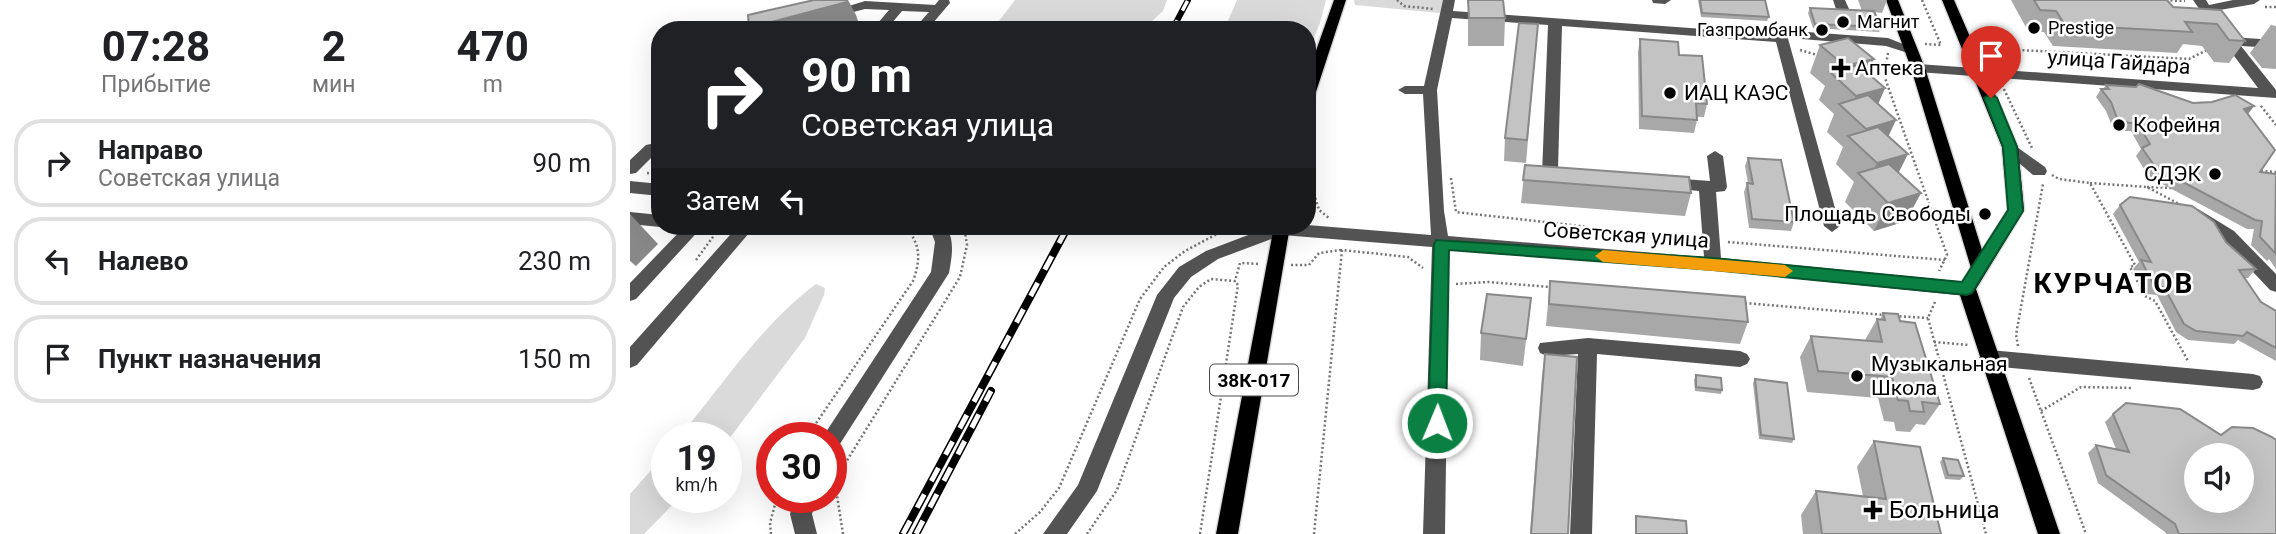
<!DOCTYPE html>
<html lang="ru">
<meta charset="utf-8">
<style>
body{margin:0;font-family:Roboto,sans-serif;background:#f6f6f6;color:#202124;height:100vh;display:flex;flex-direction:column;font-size:26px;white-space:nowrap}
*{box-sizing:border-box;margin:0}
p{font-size:23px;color:#757577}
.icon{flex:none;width:38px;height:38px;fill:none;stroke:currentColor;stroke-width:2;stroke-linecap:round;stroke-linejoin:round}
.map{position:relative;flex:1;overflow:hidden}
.side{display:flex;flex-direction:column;background:#fff;width:630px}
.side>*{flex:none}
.banner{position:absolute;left:21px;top:21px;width:665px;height:214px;border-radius:28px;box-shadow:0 7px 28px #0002;background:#202124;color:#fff;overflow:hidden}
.fabs{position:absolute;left:1554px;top:443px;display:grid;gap:14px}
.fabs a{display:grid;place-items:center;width:70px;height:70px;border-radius:50%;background:#fff;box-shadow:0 7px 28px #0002;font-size:35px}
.speed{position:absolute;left:21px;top:422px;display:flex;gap:14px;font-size:35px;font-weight:700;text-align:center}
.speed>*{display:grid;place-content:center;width:91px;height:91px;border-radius:50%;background:#fff;box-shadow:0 7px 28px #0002;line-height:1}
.speed small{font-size:18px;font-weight:400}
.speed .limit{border:10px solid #d22;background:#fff;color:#111}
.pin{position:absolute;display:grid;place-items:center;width:60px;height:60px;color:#fff;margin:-72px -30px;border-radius:50% 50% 50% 0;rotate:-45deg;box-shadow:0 0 7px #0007}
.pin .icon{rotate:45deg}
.me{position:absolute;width:77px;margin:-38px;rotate:1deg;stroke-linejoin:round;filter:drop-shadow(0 0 5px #0008)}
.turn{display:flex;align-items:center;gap:24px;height:147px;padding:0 35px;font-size:32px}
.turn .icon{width:91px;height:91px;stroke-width:2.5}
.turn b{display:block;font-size:49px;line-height:60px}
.then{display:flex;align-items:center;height:66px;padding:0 35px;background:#0003;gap:14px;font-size:26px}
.eta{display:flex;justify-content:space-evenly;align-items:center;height:119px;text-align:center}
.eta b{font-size:42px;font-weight:700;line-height:49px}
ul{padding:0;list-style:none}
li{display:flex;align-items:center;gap:21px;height:88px;margin:0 14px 10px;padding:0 21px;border:4px solid #e0e0e0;border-radius:28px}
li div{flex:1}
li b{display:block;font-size:26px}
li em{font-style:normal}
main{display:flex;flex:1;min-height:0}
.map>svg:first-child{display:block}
</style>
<main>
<section class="side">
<div class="eta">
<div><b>07:28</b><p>Прибытие</p></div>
<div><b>2</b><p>мин</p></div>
<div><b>470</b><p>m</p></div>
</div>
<ul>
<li><svg class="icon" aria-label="right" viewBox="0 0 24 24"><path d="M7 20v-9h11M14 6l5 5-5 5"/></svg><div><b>Направо</b><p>Советская улица</p></div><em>90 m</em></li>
<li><svg class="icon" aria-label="left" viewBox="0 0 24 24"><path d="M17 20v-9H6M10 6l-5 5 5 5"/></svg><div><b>Налево</b></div><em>230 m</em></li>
<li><svg class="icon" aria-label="arrive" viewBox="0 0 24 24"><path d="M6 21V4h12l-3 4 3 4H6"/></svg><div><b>Пункт назначения</b></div><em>150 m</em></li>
</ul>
</section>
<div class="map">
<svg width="1646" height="534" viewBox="0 0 1646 534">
<rect width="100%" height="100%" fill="#fff"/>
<!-- green -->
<g fill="#dadada">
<polygon points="385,0 537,0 533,11 512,30 362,30"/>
<polygon points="607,0 696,0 690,23 677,54 677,30 594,30"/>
<polygon points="724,0 813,0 810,13 725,5"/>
<path d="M186,284L195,288L194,295L175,338L96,443V438L49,437C92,386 132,324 186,284Z"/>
<polygon points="37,452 37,497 50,497 14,534 0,534 0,494"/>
</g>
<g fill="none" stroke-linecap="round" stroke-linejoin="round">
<!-- major casing -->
<g stroke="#dbdbdb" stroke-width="3">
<g id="major">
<polygon points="704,0 716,0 684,98 677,102 677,76"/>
<polygon points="1256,0 1268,0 1295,68 1352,250 1378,210 1372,147 1312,0 1324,0 1388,147 1394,210 1346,289 1430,534 1408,534 1328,289 1341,268 1281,68"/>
<polygon points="644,226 660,226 608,534 586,534"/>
</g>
</g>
<!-- path -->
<g stroke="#757575" stroke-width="2.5" stroke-dasharray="2 2.5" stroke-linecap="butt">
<polyline points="767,0 774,6 803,9"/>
<polyline points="1292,0 1311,45 1295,44"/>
<polyline points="1527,0 1555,1"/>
<polyline points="1635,7 1646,7"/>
<polyline points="1352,48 1559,59 1577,50"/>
<polyline points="1170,50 1187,55"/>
<polyline points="1258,53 1254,75 1317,255 1309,271"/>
<polyline points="1236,72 1254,75"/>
<polyline points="1372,85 1402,148"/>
<polyline points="1631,106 1646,125"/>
<polyline points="1631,171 1646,172"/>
<polyline points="17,173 30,174"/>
<polyline points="1422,175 1429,179 1460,183 1505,265 1500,267 1515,296 1525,301 1558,361"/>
<polyline points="821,178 826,212 1064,239"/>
<polyline points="1460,183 1517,187 1551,205"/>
<polyline points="1517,187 1542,188"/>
<polyline points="677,197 685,197 689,210 699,218"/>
<polyline points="1098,242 1315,260"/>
<polyline points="66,260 91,226"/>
<polyline points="661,265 679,265 689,253 711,250"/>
<polyline points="826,284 858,282 920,287"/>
<polyline points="1305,302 1298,318 1356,534"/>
<polyline points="1115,303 1255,315"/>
<polyline points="1265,316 1298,318"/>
<polyline points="1304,342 1339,345"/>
<polyline points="1388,346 1386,335 1413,184"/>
<polyline points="1399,378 1456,534"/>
<polyline points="1411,411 1451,387 1503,388"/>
<path d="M176,438L283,281C291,259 291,243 274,226"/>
<polyline points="141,534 140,523 147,497"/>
<polyline points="213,534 206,489 213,467 330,277 337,245 334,226"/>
<polyline points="385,534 410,512 429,488 510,299 534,267 555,251 602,226"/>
<polyline points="457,534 487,490 553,307 569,287 581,279 605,281 610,263 630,264"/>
<polyline points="570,534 608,285 605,281"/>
<polyline points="684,534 712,250 778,257 793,268"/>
</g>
<!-- minor -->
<g fill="#535353" fill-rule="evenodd">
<polygon points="309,0 319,0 320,3 297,30 283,30 299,12 272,11 256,30 242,30 259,10 235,9 200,18 193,14 235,1 305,5"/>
<polygon points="813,0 825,0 823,11 1157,35 1210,226 1202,232 1194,226 1146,42 932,26 928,169 940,171 942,175 934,180 914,178 912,174 918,25 822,18 807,90 814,211 818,236 1074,257 1069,191 1039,188 1031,183 1039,178 1080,181 1077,156 1085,151 1093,156 1097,187 1095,191 1086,192 1091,258 1337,282 1343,284 1346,289 1343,294 1337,296 1083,270 819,249 815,534 793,534 802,247 652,235 588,259 561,277 544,298 467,491 437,534 413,534 448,485 527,295 549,267 576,251 642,226 677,225 801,235 793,94 775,94 768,90 775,86 794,86"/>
<polygon points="1022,0 1041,0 1035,4 1023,3"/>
<polygon points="1203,0 1215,0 1219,9 1217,12 1207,12"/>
<polygon points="1563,0 1576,0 1579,5 1603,0 1630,0 1624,4 1584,11 1596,27 1589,31 1584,30"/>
<polygon points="1177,32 1258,38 1288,50 1281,54 1256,46 1172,39 1172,33"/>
<polygon points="1600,37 1646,40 1646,48 1611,46 1646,90 1646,98 1288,72 1281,68 1288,64 1628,88 1593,41"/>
<polygon points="1380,142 1415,167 1417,171 1415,175 1403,175 1375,151 1372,147 1375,143"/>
<polygon points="21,144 30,145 30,155 25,154 6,173 0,174 0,160 16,145"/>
<polygon points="0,181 30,184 30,196 0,193"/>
<polygon points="1568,209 1604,231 1646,274 1646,292 1640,290 1592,239 1562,219 1560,215"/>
<polygon points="0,212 30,215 30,226 34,226 30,227 0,224"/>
<polygon points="55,226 73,226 6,299 0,301 0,283"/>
<polygon points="108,226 125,226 7,365 0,368 0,347"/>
<path d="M299,226H316C325,241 322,256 319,273L208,447L201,450V438H192L194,435L301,272L305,242Z"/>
<polygon points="958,338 1110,351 1117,354 1120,359 1117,364 1110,367 967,354 962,534 940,534 948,354 917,356 910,353 908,348 910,343"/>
<polygon points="1359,350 1623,374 1630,376 1633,382 1630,388 1623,390 1359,366 1352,363 1349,358 1352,353"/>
<polygon points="165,497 187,497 182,514 187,534 165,534 160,514"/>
</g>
<!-- major -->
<use href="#major" fill="#000" fill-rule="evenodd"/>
<!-- rail-far1 casing -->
<g stroke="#000" stroke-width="6">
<g id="rail-far1">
<polyline points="542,30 558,0"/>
<polyline points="435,232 438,226"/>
</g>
</g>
<!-- rail casing -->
<g stroke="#000" stroke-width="8">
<g id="rail">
<polyline points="273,534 436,230"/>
<polyline points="286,534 361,391"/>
</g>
</g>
<!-- rail-far1 -->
<use href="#rail-far1" stroke="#fff" stroke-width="3.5" stroke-dasharray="11" stroke-linecap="butt"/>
<!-- rail -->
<use href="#rail" stroke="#fff" stroke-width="5" stroke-dasharray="15" stroke-linecap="butt"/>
</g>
<!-- wall -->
<g fill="#a8a8a8">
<polygon points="838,0 875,18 874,46 838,46"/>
<polygon points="1068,0 1135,0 1139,17 1137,21 1071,17"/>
<polygon points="1228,0 1257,0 1252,13 1245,12 1251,27 1249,32 1183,28 1178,13 1180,8 1232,11"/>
<polygon points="1381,0 1537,0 1543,7 1591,10 1615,41 1599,63 1584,62 1572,46 1553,44 1547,53 1423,46 1414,32 1398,31"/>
<polygon points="908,24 896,163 874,161 875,138"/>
<polygon points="1641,25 1646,26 1646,69 1632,68 1620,53"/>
<polygon points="1010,39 1049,55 1077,104 1074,117 1067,117 1067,120 1064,133 1009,129 1008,52"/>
<polygon points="1190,45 1238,73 1255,88 1248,104 1269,172 1276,221 1244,231 1215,202 1224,182 1206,164 1213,147 1197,132 1204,114 1189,100 1195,86 1180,73"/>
<polygon points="1476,85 1563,103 1624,106 1618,114 1630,172 1646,174 1646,269 1639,259 1637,261 1621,245 1624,229 1617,229 1519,177 1506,156 1511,149 1501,131 1493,131 1482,126 1476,111 1466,97 1471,89 1473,89"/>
<polygon points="1118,158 1164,222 1161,231 1119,228 1114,192 1117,183 1118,183 1115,166"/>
<polygon points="895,165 1061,193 1055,216 891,203"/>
<polygon points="1490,205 1596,242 1626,269 1618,278 1615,278 1631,302 1646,311 1646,361 1608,340 1604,344 1558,340 1546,332 1527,295 1517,294 1503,269 1509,262 1483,214"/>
<polygon points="920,281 1118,322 1110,344 916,326"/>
<polygon points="901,298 893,366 850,360 851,333"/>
<polygon points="1253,313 1270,321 1310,404 1295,425 1286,424 1280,432 1266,431 1264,422 1254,421 1248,398 1177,392 1170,357 1181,336 1235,340 1247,319 1250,320"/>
<polygon points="915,354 938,534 900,534 912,375"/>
<polygon points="1066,375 1092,390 1091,394 1065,391 1064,380"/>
<polygon points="1125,379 1164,439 1162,443 1129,439 1123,383"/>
<polygon points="1483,414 1646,534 1536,534 1535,532 1468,483 1458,453 1466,445 1486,449 1475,422"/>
<polygon points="1244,441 1311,534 1173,534 1171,515 1186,491 1233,496 1227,467"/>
<polygon points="1313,458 1334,476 1330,480 1315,479 1310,462"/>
</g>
<!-- shaded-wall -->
<g fill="#888">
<polygon points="216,0 218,0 226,15 229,24 208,30 120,30 119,28"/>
<polygon points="1244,59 1232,87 1210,81 1215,66"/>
<polygon points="1255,88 1243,116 1219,113 1226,96"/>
<polygon points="1624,106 1617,115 1614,109"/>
<polygon points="1266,120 1253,148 1229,146 1236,129"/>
<polygon points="1278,154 1264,182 1238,183 1247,163"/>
<polygon points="1291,193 1276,221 1244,231 1258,203"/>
<polygon points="0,214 28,244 6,266 0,261"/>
</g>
<!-- building -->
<g fill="#c3c3c3" stroke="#888" stroke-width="2" fill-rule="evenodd">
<polygon points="184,0 216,0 217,2 119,28 118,15"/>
<polygon points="838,0 873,0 875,18 839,18"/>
<polygon points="1070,0 1135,0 1139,17 1072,13"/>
<polygon points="1404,0 1537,0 1543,7 1591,10 1615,41 1599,40 1587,24 1555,22 1562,32 1435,25 1426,11 1410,10"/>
<polygon points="1180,8 1244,11 1251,27 1185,24"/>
<polygon points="889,23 908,24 897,140 875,138"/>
<polygon points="1218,38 1244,59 1215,66 1190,45"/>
<polygon points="1010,39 1048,42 1049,55 1072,56 1077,104 1066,103 1067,120 1012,116"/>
<polygon points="1228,65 1255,88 1226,96 1200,72"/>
<polygon points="1509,84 1563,103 1582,102 1605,95 1624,106 1614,109 1645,150 1630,172 1646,174 1645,253 1630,237 1632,221 1625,220 1526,168 1512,148 1520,144 1507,123 1499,123 1487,118 1481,102 1471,89 1479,89 1476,85 1506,87"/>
<polygon points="1238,95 1266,120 1236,129 1209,104"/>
<polygon points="1248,127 1278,154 1247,163 1218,136"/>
<polygon points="1118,158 1151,160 1164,222 1122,219 1117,183 1123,184"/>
<polygon points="1259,164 1291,193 1258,203 1228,173"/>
<polygon points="895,165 1059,177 1061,193 893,180"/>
<polygon points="1500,197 1562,206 1584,222 1596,242 1626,269 1609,270 1631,302 1646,311 1646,348 1617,332 1613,336 1566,331 1554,324 1534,287 1524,286 1511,260 1521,262 1490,205"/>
<polygon points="920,281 1115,297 1118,322 919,304"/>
<polygon points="857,294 901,298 896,339 851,333"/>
<polygon points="1253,313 1268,314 1270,321 1285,323 1310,404 1292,402 1294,412 1280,411 1278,401 1268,400 1262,377 1188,371 1181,336 1252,342 1247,319 1255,320"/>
<polygon points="915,354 947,357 938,534 901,534"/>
<polygon points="1066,375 1091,378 1092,390 1066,387"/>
<polygon points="1125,379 1157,383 1164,439 1131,435"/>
<path d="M1496,403L1550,409L1591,435L1602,427L1623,428L1642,437L1646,440V534H1549L1545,524L1476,475L1466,445L1499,452L1483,414ZM1566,455H1612V500H1566Z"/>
<polygon points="1244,441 1290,447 1311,534 1192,534 1186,491 1256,499"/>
<polygon points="1313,458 1328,460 1334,476 1318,475"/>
<polygon points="1006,516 1056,521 1057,534 1006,534"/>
</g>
<!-- route -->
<polygon fill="#0b8043" stroke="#07532c" stroke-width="2" points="1361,94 1367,98 1387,147 1393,211 1342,293 1337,295 1083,270 819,250 816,423 813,429 807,431 800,429 798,423 804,244 806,240 1083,258 1332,282 1378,210 1373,147 1354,98"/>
<!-- slow -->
<polygon fill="#f59e0b" points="973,250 1155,265 1163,271 1155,277 973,262 965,256"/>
<!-- markers -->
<g fill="#000" stroke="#fff" stroke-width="2.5">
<circle cx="1213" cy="22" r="7"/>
<circle cx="1404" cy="28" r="7"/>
<circle cx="1192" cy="30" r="7"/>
<path d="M1207.5 57.5h7v7h7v7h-7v7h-7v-7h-7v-7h7z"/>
<circle cx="1040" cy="93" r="7"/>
<circle cx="1489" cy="125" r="7"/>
<circle cx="1585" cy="174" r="7"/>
<circle cx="1355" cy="214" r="7"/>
<circle cx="1227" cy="376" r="7"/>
<path d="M1239.5 499.5h7v7h7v7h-7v7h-7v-7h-7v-7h7z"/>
</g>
<g text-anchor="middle" stroke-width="5" stroke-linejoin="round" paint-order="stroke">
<!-- far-poi labels -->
<g font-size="18" fill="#000" stroke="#fff" text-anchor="start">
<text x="1227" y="28">Магнит</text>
<text x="1418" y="34">Prestige</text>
<text x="1178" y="36" text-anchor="end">Газпромбанк</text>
</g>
<!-- shield labels -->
<rect fill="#fff" stroke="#4c4c4c" stroke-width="2" x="580" y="364.5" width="88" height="31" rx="5"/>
<g font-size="19" font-weight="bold" fill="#000">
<text x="624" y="387">38К-017</text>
</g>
<!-- street labels -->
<g font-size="21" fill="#000" stroke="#fff">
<text transform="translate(1489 62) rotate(4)" y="7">улица Гайдара</text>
<text transform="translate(996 235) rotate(4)" y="7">Советская улица</text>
</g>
<!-- poi labels -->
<g font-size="21" fill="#000" stroke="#fff" text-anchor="start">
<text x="1225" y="75">Аптека</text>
<text x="1054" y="100">ИАЦ КАЭС</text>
<text x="1503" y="132">Кофейня</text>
<text x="1571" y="181" text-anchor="end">СДЭК</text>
<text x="1341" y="221" text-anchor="end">Площадь Свободы</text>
<text x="1241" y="371">Музыкальная<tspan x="1241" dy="24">Школа</tspan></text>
</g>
<!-- near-poi labels -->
<g font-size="24" fill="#000" stroke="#fff" text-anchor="start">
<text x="1259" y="518">Больница</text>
</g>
<!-- district labels -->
<g font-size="28" font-weight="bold" letter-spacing="2" fill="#000" stroke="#fff">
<text x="1484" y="293">КУРЧАТОВ</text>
</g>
</g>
</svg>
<div class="fabs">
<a><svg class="icon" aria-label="sound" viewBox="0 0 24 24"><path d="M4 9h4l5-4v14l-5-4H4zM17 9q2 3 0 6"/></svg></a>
</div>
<div class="speed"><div>19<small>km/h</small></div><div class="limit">30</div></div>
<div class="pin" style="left:1361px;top:98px;background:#d93025"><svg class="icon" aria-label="arrive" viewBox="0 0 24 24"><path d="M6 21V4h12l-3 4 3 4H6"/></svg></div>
<svg class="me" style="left:807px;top:423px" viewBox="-20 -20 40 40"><circle r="17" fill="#0b8043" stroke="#fff" stroke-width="3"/><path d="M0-11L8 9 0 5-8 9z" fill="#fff"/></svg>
<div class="banner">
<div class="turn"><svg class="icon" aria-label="right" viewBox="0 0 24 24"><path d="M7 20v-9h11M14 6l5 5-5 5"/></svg><div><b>90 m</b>Советская улица</div></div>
<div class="then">Затем<svg class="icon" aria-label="left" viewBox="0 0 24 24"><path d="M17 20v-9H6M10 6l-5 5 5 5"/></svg></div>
</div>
</div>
</main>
